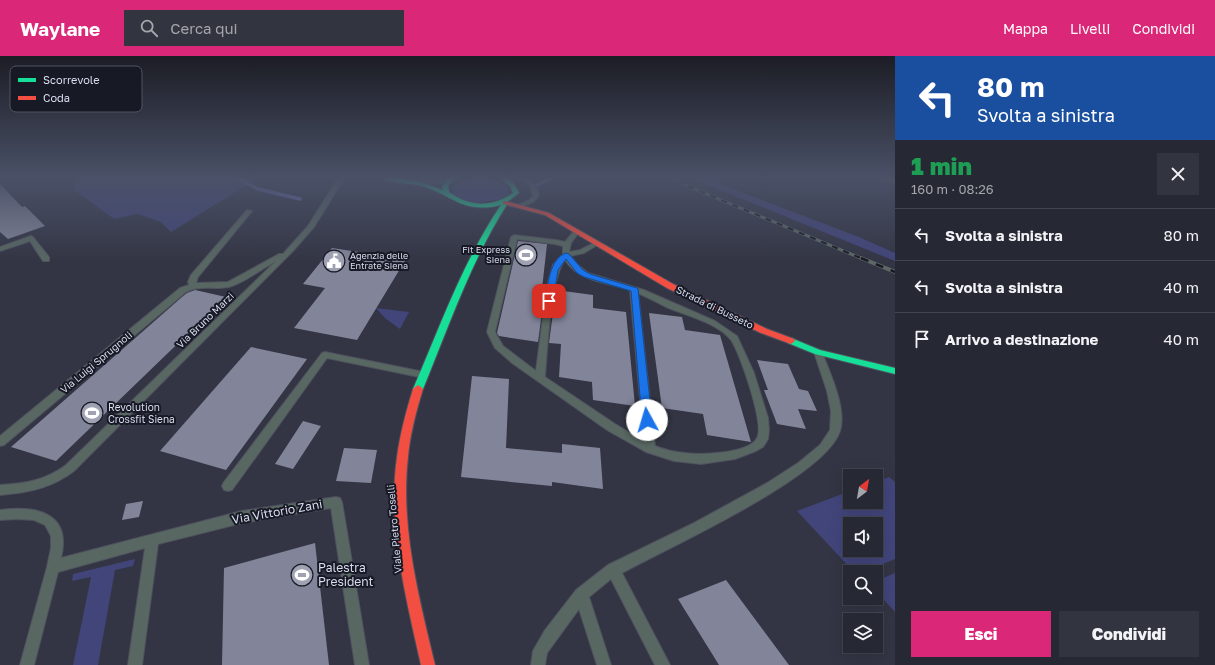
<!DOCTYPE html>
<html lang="it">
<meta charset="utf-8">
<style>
body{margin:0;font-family:"Golos Text",sans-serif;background:#32343f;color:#f1f3f6;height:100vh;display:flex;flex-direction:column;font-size:15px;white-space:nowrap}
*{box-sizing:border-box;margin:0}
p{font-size:13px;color:#a4a6ac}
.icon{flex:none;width:22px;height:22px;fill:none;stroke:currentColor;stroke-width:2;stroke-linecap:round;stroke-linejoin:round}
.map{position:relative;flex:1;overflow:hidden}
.drawer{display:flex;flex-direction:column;background:#262833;width:320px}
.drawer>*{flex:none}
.guide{background:#1a4fa0;color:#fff;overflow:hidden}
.needle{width:26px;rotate:31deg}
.tools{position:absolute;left:843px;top:413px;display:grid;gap:8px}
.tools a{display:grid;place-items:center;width:40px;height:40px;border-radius:0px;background:#262833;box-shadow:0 4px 16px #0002,0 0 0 1px #42444e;font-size:20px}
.pin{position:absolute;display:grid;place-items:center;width:34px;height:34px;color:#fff;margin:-17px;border-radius:8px;box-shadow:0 2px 6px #0006}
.me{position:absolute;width:44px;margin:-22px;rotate:354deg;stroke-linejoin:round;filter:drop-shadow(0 0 3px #0008)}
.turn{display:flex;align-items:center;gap:14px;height:84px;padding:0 16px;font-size:18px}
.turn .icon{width:52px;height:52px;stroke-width:2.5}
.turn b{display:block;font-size:28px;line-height:34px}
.round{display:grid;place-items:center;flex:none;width:42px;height:42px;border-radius:0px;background:#32343f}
.headline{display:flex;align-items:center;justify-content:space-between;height:68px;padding:0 16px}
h1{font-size:24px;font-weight:800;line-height:30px;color:#1e9e55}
.button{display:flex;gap:8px;margin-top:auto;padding:8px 16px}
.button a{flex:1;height:46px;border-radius:0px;background:#db2777;color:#fff;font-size:16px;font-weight:800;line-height:46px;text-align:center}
.button a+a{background:#32343f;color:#f1f3f6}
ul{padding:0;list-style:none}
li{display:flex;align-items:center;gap:12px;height:52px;padding:0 16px;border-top:1px solid #42444e}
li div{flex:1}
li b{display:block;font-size:15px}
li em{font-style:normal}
header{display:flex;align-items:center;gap:24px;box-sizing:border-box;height:56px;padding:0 20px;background:#db2777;color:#fff}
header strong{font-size:19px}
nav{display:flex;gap:22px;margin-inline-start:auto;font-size:14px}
.search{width:280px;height:36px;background:#32343f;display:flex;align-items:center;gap:10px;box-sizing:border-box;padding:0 14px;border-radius:0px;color:#a4a6ac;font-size:15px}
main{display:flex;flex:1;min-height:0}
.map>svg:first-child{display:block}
</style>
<header>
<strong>Waylane</strong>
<div class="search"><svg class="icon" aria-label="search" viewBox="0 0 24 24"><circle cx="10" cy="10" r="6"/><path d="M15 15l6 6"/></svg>Cerca qui</div>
<nav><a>Mappa</a><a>Livelli</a><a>Condividi</a></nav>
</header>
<main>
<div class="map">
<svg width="895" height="609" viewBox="0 0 895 609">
<rect width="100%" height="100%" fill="#333544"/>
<!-- green -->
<g fill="#42457a" fill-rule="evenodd">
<polygon points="75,121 248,121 253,125 171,176 161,166 138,158 114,163 73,133"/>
<polygon points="688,121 702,121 859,181 895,197 895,205"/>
<path d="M477,122C488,122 500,123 508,132L509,137L504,143L474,147L455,140L452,133C457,124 468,123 477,122Z"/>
<polygon points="376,252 409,256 400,273 385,262"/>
<path d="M889,421L895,426V503L863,516H854L797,455L850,435V446H876V426ZM850,468H876V494H850Z"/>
<polygon points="135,503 133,510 115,514 98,609 73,609 91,521 72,525 73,518"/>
<polygon points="895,517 895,556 876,535 876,525"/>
</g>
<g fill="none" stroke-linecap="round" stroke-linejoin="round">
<!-- stream -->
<g stroke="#6a6fb8" stroke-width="3.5">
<polyline points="236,121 258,133 300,143"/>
<polyline points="537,129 554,121"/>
</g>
</g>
<!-- building -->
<g fill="#828599">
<polygon points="0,128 22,151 25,150 45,170 8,183 0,176"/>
<polygon points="518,185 547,188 542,233 545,233 538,286 499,280 497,277"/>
<polygon points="332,192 406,203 357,284 294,272 325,232 303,228"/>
<polygon points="195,234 226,241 56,405 11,391 182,241 187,237"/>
<polygon points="556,234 593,239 593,252 626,256 635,350 593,344 592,326 559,321 561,288 549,287"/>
<polygon points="649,257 682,261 685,274 720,279 751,386 707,379 703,358 662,352"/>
<polygon points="251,291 307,303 226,414 160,395"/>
<polygon points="757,304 788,308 799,333 808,335 817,355 798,353 806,373 777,368 764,334 768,334"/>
<polygon points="472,320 509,323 506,392 562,397 562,388 600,392 603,433 552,426 552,430 461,421"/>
<polygon points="303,365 321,370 293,413 275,408"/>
<polygon points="344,392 377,394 371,427 336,425"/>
<polygon points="143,445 139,461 122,464 126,448"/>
<polygon points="315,487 329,609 222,609 224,512"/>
<polygon points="726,524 789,609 719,609 678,543"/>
</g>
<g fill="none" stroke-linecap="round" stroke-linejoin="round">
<!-- lane casing -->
<g stroke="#4f515e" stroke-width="2">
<g id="lane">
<path d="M339,121H345L314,171L293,195L74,415C52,432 27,437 0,439V429C25,428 46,424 66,409L276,205C262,213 246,225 232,230C217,235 201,228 186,236L4,389L0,390V380L180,232L189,229L188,226L191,219L247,154L252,155L198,221L196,227L228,226L279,198H283L308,170Z"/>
<polygon points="521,121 527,121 537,132 539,140 533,146 520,152 518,151 518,149 529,144 533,140 531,132"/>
<polygon points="880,121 888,121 895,124 895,128"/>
<path d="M576,174L579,176L571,187L569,196L580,194L594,187H598L599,188L584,197L570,200L578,209L588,217L644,234L715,265L737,280L754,317L768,362L769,374L768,383L763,391L756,395L735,403L701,408L674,405L646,396L607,374L512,307L495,292L487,276L511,181L514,179L556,184L565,186L574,175ZM517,183L555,188L563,190V198L553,209L547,230L536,315L503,290L495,276ZM565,204C580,227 607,226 630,234L644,385L615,368L545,321C547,296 551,220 565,204ZM638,237C648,242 657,246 666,251C685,259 718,267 731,284C740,297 765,369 757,382C749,398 700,399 685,397C674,396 665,394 655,390Z"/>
<polygon points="31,180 33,181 49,201 49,205 43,205 30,185 0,195 0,191"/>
<path d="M818,293L822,296C830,318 847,352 840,375C826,421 667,492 622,517L670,609H655L611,523L589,541L611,609H597L579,553L547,597L545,609H531L533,595L545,574L576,534L595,519L608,509L694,467L767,427L798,407L820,389L830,374L831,355L827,335L814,296Z"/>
<polygon points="325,296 424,316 429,319 424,322 327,302 232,434 228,435 224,434 222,430 224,426 322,297"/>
<path d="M336,441L340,442L342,446L369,609H355L331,452L242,467L158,488L142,609H128L145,492L58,516L34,609H20L47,511L51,492V480L45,469L34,464L17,463L0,464V454C37,449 72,457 61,502L242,455Z"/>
</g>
</g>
<!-- street casing -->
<g stroke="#4f515e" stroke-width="2">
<path id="street" d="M458,121L457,124C447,127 410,133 404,125L409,122Z"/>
</g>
<!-- fast casing -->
<g stroke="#4f515e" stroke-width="2">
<g id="fast">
<path d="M378,121C401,121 422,126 443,134L442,130L448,123L460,121L452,125L448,130L449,136C469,151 493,152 513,137L510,130L498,121C509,121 515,127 519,137L507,146L508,147C471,204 449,270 423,333L421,335H415L413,333C440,271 463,205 501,149C461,159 452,137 418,129C406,127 389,127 378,121Z"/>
<polygon points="791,282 820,294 895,312 895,318 815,298 788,287 787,285"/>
</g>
</g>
<!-- jam casing -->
<g stroke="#4f515e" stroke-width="2">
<g id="jam">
<polygon points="505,145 549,157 673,228 767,273 794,283 795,285 791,288 761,277 667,232 545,159 503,148 503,146"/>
<path d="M418,329L421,331L423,333C416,356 410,378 408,401C400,471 419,542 435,609H421C406,542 387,470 397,401C400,378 406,356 413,333L415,331Z"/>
</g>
</g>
<!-- lane -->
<use href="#lane" fill="#586762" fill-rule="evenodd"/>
<!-- street -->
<use href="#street" fill="#586762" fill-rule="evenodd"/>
<!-- fast -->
<use href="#fast" fill="#16e098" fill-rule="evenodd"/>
<!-- jam -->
<use href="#jam" fill="#f24e42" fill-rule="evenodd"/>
<!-- rail-far1 casing -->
<g stroke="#5d6765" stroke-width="3">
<polyline id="rail-far1" points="666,121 863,203"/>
</g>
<!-- rail casing -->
<g stroke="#5d6765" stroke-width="4">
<polyline id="rail" points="861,202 895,216"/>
</g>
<!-- rail-far1 -->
<use href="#rail-far1" stroke="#171925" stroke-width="2" stroke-dasharray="6" stroke-linecap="butt"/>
<!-- rail -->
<use href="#rail" stroke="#171925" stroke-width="2.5" stroke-dasharray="8" stroke-linecap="butt"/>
</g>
<!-- sky -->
<linearGradient id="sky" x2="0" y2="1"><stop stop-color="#1c1d25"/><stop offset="0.59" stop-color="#4a5167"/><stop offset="1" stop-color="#4a5167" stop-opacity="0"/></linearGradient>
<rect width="895" height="206" fill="url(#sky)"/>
<!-- route -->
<path fill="#1a73e8" stroke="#114b97" d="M566,197L569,198L583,214L590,218L637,232L638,233L652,364L651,367H644L642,364L631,235L584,221L577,217L566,203L558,214L553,245L549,248L546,247L545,245C548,230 549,203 566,197Z"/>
<!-- icons -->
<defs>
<g id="stadium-disc" transform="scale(1.15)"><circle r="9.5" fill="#9fa2b2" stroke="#171925"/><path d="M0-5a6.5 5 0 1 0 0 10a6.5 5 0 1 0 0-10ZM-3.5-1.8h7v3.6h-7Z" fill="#fff"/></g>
<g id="civic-disc" transform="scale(1.15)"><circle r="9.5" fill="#9fa2b2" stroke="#171925"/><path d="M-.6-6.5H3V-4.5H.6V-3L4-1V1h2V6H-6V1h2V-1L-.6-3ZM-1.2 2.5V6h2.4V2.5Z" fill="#fff"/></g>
</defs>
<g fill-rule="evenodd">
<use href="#stadium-disc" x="526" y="199"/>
<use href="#civic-disc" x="334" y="205"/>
<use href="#stadium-disc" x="92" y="357"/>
<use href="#stadium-disc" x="302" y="519"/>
</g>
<g text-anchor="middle" stroke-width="4" stroke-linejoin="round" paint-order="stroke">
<!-- far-poi labels -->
<g font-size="9" fill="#d9dcee" stroke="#171925" text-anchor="end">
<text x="510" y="197">Fit Express<tspan x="510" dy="10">Siena</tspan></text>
<text x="350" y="203" text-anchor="start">Agenzia delle<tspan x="350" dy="10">Entrate Siena</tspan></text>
</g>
<!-- street labels -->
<g font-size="10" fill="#d9dcee" stroke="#171925">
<text transform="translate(715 251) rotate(26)" y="4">Strada di Busseto</text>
<text transform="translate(205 264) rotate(-44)" y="4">Via Bruno Marzi</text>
<text transform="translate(96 306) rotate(-40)" y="4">Via Luigi Sprugnoli</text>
<text transform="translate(394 473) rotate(-95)" y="4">Viale Pietro Toselli</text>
</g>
<!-- poi labels -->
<g font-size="10" fill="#d9dcee" stroke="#171925" text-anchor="start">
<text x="108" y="355">Revolution<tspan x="108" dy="12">Crossfit Siena</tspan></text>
</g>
<!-- near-street labels -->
<g font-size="12" fill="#d9dcee" stroke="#171925">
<text transform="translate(277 456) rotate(-10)" y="4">Via Vittorio Zani</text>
</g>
<!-- near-poi labels -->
<g font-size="12" fill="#d9dcee" stroke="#171925" text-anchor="start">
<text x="318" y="516">Palestra<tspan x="318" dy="14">President</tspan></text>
</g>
</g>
<!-- legend -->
<rect x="10" y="10" width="132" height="46" rx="6" fill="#171925" stroke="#515461" stroke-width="1"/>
<rect x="18" y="22" width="18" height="4" fill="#16e098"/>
<rect x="18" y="40" width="18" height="4" fill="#f24e42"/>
<g font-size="11" fill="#d9dcee">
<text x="43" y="28">Scorrevole</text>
<text x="43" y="46">Coda</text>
</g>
</svg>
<div class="tools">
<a><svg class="needle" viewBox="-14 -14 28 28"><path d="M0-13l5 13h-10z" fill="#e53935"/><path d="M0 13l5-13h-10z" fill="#a4a6ac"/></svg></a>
<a><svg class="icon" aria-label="sound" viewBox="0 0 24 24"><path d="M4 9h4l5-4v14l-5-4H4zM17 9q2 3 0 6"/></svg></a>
<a><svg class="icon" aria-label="search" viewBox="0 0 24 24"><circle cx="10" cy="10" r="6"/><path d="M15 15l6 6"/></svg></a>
<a><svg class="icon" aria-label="layers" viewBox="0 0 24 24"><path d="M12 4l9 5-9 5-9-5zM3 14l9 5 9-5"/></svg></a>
</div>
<div class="pin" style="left:549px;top:245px;background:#d93025"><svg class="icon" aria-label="arrive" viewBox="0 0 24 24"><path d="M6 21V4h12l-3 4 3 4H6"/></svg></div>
<svg class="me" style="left:647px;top:364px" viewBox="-20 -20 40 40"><circle r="19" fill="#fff"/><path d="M0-13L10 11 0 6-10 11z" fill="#1a73e8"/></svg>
</div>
<section class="drawer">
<div class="guide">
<div class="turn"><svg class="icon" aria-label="left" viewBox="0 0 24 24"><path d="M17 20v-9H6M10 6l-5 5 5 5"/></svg><div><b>80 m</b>Svolta a sinistra</div></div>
</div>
<div class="headline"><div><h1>1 min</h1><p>160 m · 08:26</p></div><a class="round"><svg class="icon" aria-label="close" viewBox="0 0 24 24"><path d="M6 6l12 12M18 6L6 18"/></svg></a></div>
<ul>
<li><svg class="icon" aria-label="left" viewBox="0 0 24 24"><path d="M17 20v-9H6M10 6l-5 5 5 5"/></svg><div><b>Svolta a sinistra</b></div><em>80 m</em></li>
<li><svg class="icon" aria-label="left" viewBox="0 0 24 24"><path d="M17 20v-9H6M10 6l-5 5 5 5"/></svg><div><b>Svolta a sinistra</b></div><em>40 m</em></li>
<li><svg class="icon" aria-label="arrive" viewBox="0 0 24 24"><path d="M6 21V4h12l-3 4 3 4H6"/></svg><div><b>Arrivo a destinazione</b></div><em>40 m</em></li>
</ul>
<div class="button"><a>Esci</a><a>Condividi</a></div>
</section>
</main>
